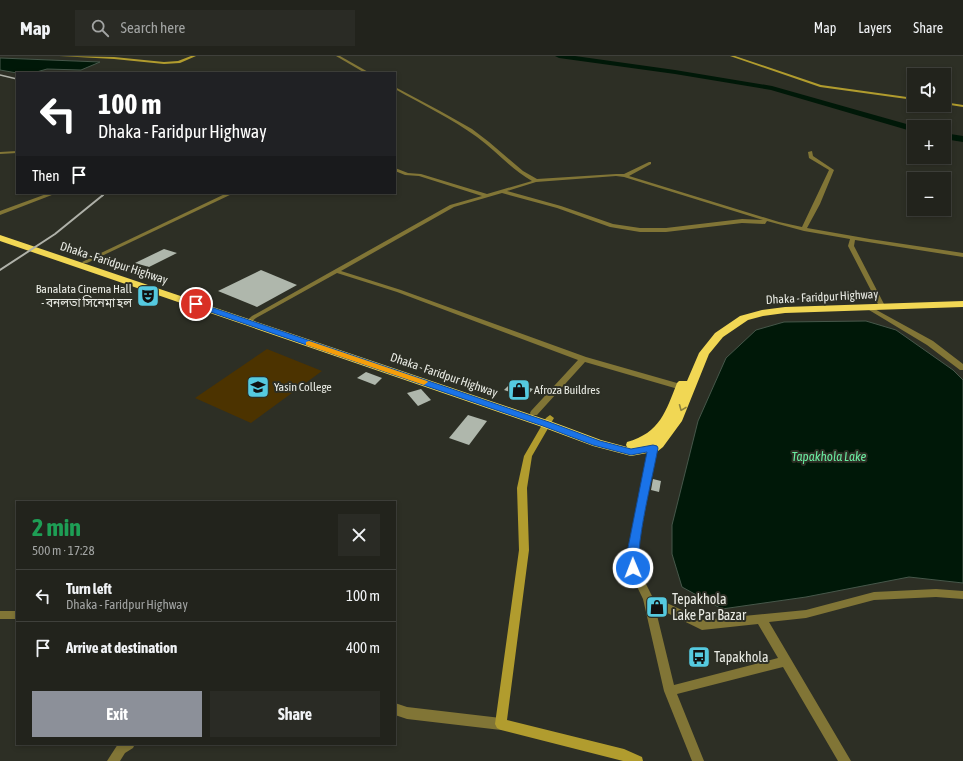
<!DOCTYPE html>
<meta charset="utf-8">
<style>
body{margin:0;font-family:"Asap Condensed","Noto Sans Bengali",sans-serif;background:#2a2b25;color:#f1f3f6;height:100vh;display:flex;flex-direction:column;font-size:15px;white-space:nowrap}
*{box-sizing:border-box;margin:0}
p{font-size:13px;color:#a2a4a3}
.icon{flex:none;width:22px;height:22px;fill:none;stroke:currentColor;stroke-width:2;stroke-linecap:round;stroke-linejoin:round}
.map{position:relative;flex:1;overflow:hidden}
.sheet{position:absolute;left:16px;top:445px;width:380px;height:244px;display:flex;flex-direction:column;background:#22231c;border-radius:0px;box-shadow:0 2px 6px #0003,0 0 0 1px #3f403b}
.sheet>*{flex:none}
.guide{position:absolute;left:16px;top:16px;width:380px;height:122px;border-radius:0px;box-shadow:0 2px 6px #0003,0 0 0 1px #3f403b;background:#202124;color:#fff;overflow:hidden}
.controls{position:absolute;left:907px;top:12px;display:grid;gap:8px}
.controls a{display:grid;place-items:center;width:44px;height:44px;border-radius:0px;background:#22231c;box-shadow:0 2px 6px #0003,0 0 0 1px #3f403b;font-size:20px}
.pin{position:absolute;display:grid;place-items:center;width:34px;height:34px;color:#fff;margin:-17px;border:2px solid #fff;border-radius:50%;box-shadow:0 1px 4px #0007}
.me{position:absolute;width:44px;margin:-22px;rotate:359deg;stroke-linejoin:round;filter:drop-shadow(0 0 3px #0008)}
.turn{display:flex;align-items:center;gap:14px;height:84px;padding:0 16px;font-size:18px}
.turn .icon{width:52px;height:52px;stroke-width:2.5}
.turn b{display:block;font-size:28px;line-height:34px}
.then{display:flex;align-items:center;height:38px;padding:0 16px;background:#0003;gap:8px;font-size:15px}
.round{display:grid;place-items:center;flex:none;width:42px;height:42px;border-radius:0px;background:#2a2b25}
.overview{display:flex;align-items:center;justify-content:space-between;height:68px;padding:0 16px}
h1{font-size:24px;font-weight:700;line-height:30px;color:#1e9e55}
.button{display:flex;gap:8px;margin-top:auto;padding:8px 16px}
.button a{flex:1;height:46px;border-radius:0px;background:#8c9099;color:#fff;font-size:16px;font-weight:700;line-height:46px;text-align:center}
.button a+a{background:#2a2b25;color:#f1f3f6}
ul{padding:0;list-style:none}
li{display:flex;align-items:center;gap:12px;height:52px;padding:0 16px;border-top:1px solid #3f403b}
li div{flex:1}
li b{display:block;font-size:15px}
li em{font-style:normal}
header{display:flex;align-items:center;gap:24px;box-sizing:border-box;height:56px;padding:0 20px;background:#22231c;border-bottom:1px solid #3f403b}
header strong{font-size:19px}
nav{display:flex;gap:22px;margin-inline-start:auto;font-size:14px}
.search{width:280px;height:36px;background:#2a2b25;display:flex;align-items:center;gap:10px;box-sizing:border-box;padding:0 14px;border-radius:0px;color:#a2a4a3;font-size:15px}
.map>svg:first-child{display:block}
</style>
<header>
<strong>Map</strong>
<div class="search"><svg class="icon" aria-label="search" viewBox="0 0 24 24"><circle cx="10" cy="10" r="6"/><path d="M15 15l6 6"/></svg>Search here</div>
<nav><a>Map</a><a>Layers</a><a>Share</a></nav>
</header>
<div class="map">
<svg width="963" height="705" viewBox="0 0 963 705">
<rect width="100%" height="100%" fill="#2d2f25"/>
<!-- green -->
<polygon fill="#4c3300" points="267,293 322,315 251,367 195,342"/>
<!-- water -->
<g fill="#001808" stroke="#46574a">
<polygon points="0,2 100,6 81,14 47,13 33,17 17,17 0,14"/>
<polygon points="866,265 896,274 953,314 963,324 963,527 909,521 806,541 722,553 682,531 672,498 672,469 698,365 726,302 756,274 784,266"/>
</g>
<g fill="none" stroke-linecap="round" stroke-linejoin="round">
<!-- river -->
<g fill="#001808" fill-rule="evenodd">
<polygon points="555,0 575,0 675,14 772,30 917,71 914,71 914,76 911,75 771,34 675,18 559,2"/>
<polygon points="944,77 963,80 963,86 944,83"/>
</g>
</g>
<!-- building -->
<g fill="#afb7ac">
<polygon points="164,193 177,197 149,211 135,207"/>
<polygon points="261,214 297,229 257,251 218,235"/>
<polygon points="366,316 382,322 375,329 357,322"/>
<polygon points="512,326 533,333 526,341 504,334"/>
<polygon points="421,333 431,344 418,350 407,337"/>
<polygon points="468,359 487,365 469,389 449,382"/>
<polygon points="653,423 661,425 659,436 651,434"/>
</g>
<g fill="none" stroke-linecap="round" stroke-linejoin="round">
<!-- street -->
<g fill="#817536" fill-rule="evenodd">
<polygon points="336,0 340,0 370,17 365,17"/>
<path d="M395,31L440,55L472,73L489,86L523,115L537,123L616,118H624L649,106H651V108L629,120L779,166L802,171L829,114L809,102L808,96L812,95L813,100L834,114L820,148L807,172L870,183L963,197V201L855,184L854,190L884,248L881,250L878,248L848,190L850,183L804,175L767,165L765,168L742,167L666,176H640L610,171L557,152L502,137L454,151L341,215L401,234L586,301L684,329L685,331L684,333H678L585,306L537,359H531L530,357L531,355L578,304L397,236L337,217L256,262L250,267H246L245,266L252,260L450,149L482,140L419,120L405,119L395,115V112L408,117L421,118L487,138L532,125C511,113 496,95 477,81C451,62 423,49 395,33ZM616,120L624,121L763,164L742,163L666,172H640L613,168L561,150L507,135L536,126Z"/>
<polygon points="17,95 17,97 0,98 0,96"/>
<polygon points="49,137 57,137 0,159 0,155"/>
<polygon points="227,137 234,137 87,207 83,207 82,206"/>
<polygon points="871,251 933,285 963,308 963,314 960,314 927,289 869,254 869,252"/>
<path d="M653,389L657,392L637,497L638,512L652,540L703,564L806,554L874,536L936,533L963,535V543L936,541L874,544L806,562L769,566L851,705H838L783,611L677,638L704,705H692L664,635L643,543L628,512L627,497L649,392ZM655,551L702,574L758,568L778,602L674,629Z"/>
<rect x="0" y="555" width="17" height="8"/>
<polygon points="395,647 407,651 501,662 505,664 507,668 505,672 501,674 407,663 395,659"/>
<polygon points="118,688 135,688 133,692 125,697 120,705 107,705"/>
</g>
<!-- secondary -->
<g fill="#b19c2e" fill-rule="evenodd">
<polygon points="59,0 114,1 164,6 178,5 191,0 196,0 180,7 164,8 114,3"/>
<polygon points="730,0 735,0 821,29 914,42 914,44 820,31"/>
<polygon points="944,46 963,49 963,51 944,48"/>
<polygon points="550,359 554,362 532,400 527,432 529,494 507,664 624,693 642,701 643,705 623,705 501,674 497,672 495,668 519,494 517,432 524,400 546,362"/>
</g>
<!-- highway -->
<path fill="#f1d754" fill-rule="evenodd" d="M0,179L550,365L601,384L627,391L626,389L627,386C660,377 666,355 677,327L679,325H687L699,297L715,277L740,260L762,254L785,251L963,245V251L785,257L763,260L748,264L723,281L709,298L682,365L663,391L658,395L631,400L593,390L542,371L0,185Z"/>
<!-- rail-far1 -->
<g stroke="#afb1a9" stroke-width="1.5">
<polyline points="0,19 17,23"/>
<polyline points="102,140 105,137"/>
</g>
<!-- rail -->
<polyline stroke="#afb1a9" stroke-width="2" points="0,214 55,178 103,139"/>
</g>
<!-- one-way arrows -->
<defs><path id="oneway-chevron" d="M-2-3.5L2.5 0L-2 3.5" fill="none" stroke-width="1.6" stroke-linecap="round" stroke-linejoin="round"/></defs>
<use stroke="#8f833c" href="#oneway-chevron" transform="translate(682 352) rotate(112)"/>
<!-- route -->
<path fill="#1a73e8" stroke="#114b97" d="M196,246L549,366L600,385L631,393L653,389L657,390L658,392C652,423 644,454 640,485C639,492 640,511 637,515L633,517L629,515L628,512L627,497L647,396L631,399L593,389L543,370L193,250V247Z"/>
<!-- slow -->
<polygon fill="#f59e0b" points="309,285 427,325 428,326 424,329 421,328 306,289 306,286"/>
<!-- icons -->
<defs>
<g id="theatre-square" transform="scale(1.15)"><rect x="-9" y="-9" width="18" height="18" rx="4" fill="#55cae0" stroke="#2d2f25"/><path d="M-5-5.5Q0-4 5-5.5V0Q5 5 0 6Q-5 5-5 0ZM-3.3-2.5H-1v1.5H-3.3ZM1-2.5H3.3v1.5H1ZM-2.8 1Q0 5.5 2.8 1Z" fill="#111"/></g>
<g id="university-square" transform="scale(1.15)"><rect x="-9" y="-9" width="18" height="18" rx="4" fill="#55cae0" stroke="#2d2f25"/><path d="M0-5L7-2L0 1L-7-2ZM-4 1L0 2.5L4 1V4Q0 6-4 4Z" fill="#111"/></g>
<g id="shop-square" transform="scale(1.15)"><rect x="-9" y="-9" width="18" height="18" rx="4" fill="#55cae0" stroke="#2d2f25"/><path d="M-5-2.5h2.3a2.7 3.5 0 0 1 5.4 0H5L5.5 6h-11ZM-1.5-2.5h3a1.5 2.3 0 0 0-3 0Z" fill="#111"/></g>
<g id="bus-square" transform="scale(1.15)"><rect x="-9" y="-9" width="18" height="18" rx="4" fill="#55cae0" stroke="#2d2f25"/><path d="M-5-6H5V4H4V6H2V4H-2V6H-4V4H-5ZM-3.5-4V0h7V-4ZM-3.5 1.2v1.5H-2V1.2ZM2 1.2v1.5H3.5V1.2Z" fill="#111"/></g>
</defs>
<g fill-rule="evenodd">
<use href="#theatre-square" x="148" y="240"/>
<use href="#university-square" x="258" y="331"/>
<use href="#shop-square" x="519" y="334"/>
<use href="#shop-square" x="657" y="551"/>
<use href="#bus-square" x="699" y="601"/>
</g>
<g text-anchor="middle" stroke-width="4" stroke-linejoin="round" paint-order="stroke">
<!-- street labels -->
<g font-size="12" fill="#e9ebe4" stroke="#2d2f25">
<text transform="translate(114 207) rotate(18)" y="4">Dhaka - Faridpur Highway</text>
<text transform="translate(822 241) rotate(-3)" y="4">Dhaka - Faridpur Highway</text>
<text transform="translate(444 319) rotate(19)" y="4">Dhaka - Faridpur Highway</text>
</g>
<!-- poi labels -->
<g font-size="12" fill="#e9ebe4" stroke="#2d2f25" text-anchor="start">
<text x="132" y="237" text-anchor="end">Banalata Cinema Hall<tspan x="132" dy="14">- বনলতা সিনেমা হল</tspan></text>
<text x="274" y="335">Yasin College</text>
<text x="534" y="338">Afroza Buildres</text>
</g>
<!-- water labels -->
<g font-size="13" font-style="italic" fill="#6aeba0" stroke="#2d2f25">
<text x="829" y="405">Tapakhola Lake</text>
</g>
<!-- near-poi labels -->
<g font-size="14" fill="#e9ebe4" stroke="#2d2f25" text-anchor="start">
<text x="672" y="548">Tepakhola<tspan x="672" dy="16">Lake Par Bazar</tspan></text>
<text x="714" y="606">Tapakhola</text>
</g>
</g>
</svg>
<div class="controls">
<a><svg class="icon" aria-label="sound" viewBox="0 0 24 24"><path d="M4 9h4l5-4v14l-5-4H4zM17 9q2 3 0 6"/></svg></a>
<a>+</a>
<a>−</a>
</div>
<div class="pin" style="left:196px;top:248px;background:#d93025"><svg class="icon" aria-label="arrive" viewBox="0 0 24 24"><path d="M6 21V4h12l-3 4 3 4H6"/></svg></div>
<svg class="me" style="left:633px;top:512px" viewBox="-20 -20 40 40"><circle r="17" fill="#1a73e8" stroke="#fff" stroke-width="3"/><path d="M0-11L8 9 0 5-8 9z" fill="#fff"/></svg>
<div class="guide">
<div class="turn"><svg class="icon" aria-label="left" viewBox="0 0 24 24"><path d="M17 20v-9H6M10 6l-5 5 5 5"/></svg><div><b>100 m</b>Dhaka - Faridpur Highway</div></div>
<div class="then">Then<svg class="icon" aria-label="arrive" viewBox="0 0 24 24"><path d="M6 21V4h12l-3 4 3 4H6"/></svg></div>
</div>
<section class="sheet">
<div class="overview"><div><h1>2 min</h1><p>500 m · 17:28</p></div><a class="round"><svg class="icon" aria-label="close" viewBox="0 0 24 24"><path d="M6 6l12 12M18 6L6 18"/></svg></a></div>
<ul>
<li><svg class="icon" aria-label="left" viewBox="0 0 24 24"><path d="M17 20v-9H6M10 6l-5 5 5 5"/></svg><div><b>Turn left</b><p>Dhaka - Faridpur Highway</p></div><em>100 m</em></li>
<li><svg class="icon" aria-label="arrive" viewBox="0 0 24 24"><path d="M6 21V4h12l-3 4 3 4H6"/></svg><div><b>Arrive at destination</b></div><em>400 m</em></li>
</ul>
<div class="button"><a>Exit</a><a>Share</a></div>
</section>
</div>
